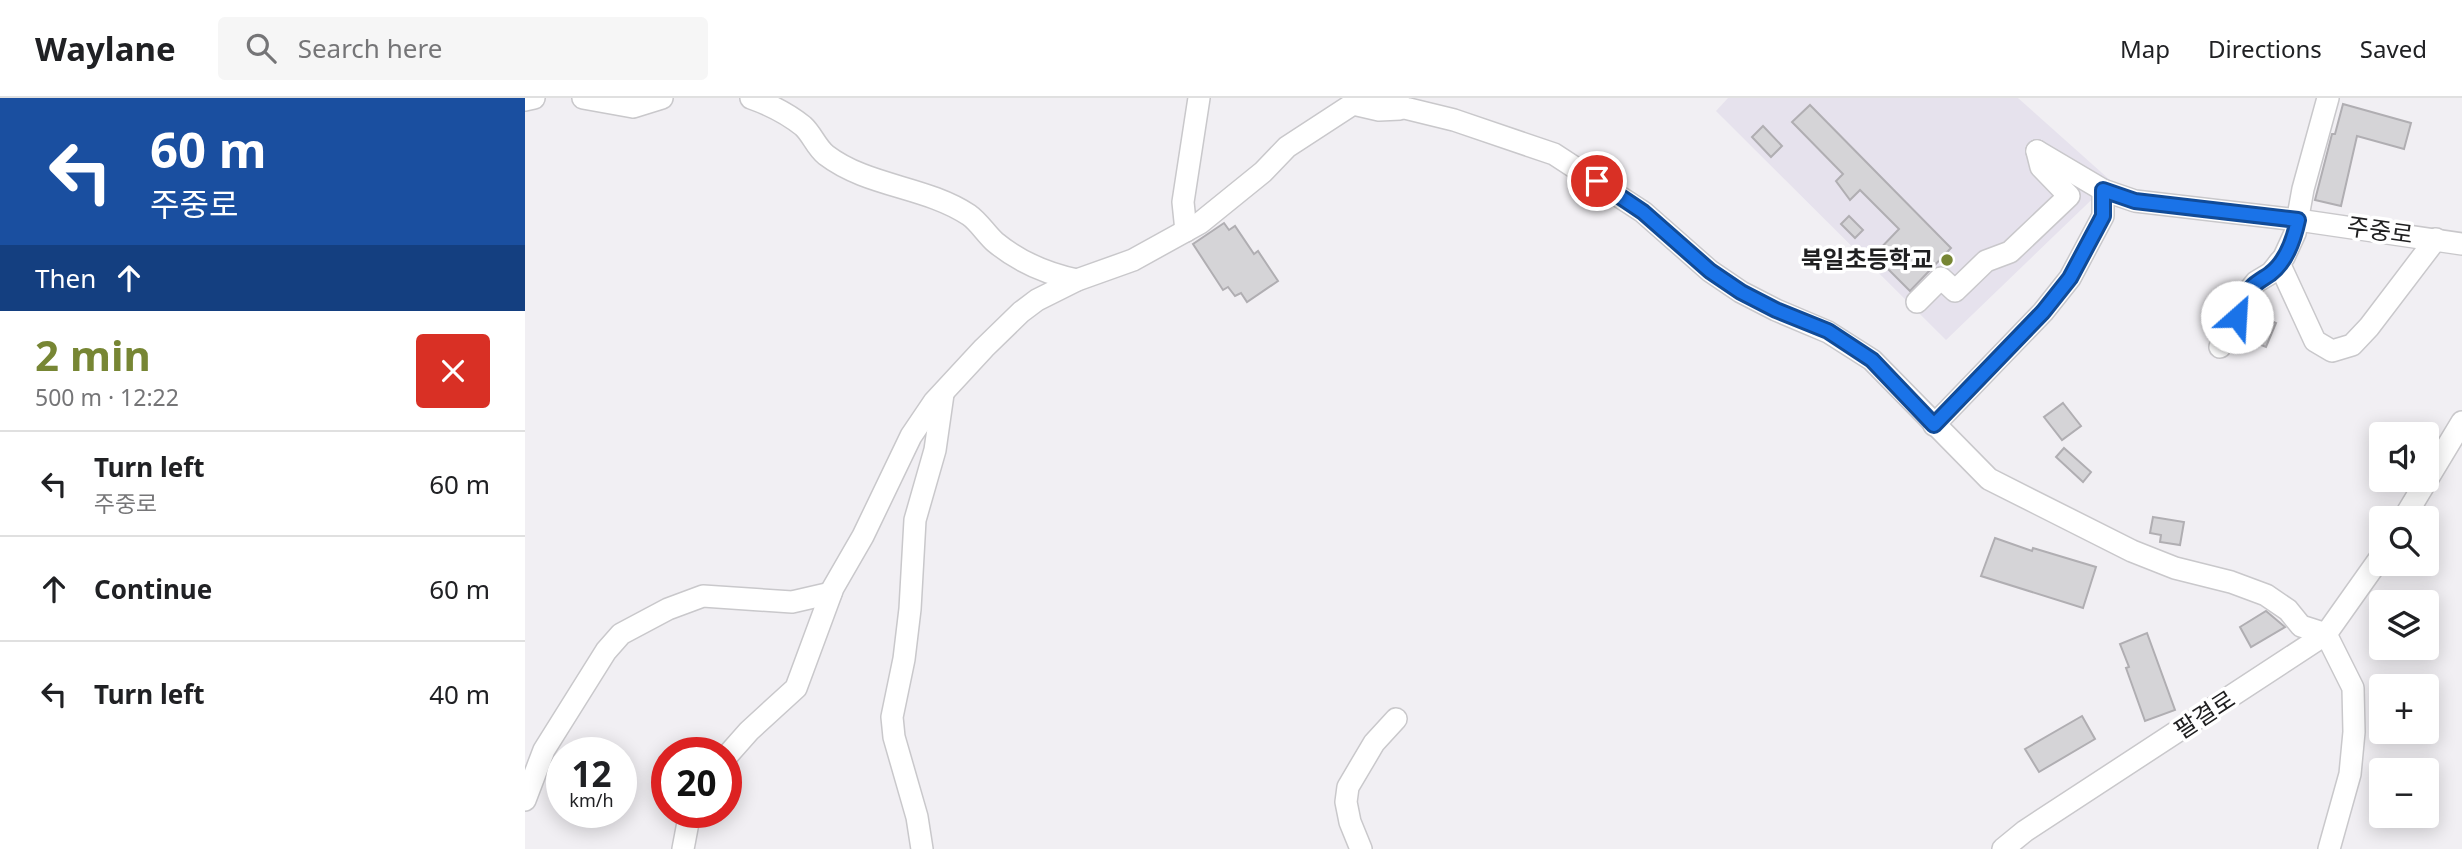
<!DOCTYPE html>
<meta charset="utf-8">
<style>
body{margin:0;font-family:"Noto Sans","Noto Sans KR",sans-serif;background:#f6f6f6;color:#202124;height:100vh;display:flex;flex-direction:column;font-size:26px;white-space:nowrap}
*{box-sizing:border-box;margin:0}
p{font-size:23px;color:#757577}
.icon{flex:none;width:38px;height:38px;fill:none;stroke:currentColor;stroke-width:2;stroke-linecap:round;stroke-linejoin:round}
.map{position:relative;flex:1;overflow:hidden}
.sheet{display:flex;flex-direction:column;background:#fff;width:525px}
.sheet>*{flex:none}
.hud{background:#1a4fa0;color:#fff;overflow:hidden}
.controls{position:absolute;left:1844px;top:324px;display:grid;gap:14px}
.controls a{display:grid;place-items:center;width:70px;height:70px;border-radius:7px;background:#fff;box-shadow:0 4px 18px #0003;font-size:35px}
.speed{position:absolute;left:21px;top:639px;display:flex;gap:14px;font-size:35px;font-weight:700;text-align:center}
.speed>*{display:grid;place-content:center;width:91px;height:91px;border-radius:50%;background:#fff;box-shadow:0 4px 18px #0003;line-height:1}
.speed small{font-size:18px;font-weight:400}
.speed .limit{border:10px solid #d22;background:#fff;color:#111}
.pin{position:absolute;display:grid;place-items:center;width:60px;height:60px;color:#fff;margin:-30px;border:4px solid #fff;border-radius:50%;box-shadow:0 2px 7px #0007}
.me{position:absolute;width:77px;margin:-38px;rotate:26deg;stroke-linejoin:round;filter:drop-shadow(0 0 5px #0008)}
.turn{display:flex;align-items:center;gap:24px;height:147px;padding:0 35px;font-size:32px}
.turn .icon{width:91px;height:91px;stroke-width:2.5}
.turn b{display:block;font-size:49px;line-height:60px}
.then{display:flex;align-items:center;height:66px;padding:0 35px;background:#0003;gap:14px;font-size:26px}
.round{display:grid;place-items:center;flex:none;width:74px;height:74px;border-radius:7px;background:#f6f6f6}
.overview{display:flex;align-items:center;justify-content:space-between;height:119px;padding:0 35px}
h1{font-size:42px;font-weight:700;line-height:52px;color:#778634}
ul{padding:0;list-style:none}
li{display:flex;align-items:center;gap:21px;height:105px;padding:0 35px;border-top:2px solid #e0e0e0}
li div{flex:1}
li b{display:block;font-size:26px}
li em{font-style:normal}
header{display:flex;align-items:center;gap:42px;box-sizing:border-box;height:98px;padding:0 35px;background:#fff;border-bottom:2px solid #e0e0e0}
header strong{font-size:33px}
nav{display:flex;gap:38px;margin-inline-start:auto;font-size:24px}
.search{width:490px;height:63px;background:#f6f6f6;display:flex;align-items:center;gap:18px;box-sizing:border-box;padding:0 24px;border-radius:7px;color:#757577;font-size:26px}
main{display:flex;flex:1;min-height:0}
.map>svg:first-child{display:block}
</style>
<header>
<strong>Waylane</strong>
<div class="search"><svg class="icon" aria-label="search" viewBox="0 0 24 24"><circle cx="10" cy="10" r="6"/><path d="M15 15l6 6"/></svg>Search here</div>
<nav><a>Map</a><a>Directions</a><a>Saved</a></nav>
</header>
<main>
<section class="sheet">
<div class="hud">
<div class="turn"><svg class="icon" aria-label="left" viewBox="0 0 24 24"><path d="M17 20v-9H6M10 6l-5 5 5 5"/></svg><div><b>60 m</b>주중로</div></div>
<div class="then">Then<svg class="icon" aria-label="ahead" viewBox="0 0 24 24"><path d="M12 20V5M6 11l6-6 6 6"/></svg></div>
</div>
<div class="overview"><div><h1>2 min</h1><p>500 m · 12:22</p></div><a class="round" style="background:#d93025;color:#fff"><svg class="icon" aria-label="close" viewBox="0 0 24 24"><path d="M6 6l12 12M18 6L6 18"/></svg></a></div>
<ul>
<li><svg class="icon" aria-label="left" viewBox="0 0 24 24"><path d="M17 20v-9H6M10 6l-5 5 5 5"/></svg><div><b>Turn left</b><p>주중로</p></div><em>60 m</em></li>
<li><svg class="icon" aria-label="ahead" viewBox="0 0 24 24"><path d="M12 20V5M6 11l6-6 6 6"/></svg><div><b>Continue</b></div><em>60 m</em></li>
<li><svg class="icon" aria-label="left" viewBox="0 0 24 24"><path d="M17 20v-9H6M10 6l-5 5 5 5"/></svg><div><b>Turn left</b></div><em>40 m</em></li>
</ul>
</section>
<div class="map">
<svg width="1937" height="751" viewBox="0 0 1937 751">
<rect width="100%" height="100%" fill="#f1eff3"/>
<!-- built -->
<polygon fill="#e6e2ed" points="1203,0 1493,0 1586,83 1421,242 1191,13"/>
<!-- building -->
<g fill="#d5d4d7" stroke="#b0aeb2" stroke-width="2">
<polygon points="1818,6 1886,25 1879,51 1832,38 1816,108 1790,102 1807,36 1810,36"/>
<polygon points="1285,7 1426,150 1385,193 1349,157 1374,131 1335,92 1325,102 1311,83 1318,76 1267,24"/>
<polygon points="1238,28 1257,48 1246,59 1227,39"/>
<polygon points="1324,118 1338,132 1330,140 1316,126"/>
<polygon points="699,125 704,132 710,128 729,156 733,153 753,183 722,204 716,195 710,198 703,189 698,192 668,146"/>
<polygon points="1727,215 1751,225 1741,249 1716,239"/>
<polygon points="1538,305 1556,328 1537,342 1519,319"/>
<polygon points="1539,350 1566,374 1558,384 1531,359"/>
<polygon points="1628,419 1659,424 1655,447 1635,444 1636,437 1625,435"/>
<polygon points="1470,440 1507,453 1508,450 1571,469 1558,510 1456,478"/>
<polygon points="1741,513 1760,529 1726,549 1715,529"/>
<polygon points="1622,535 1650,612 1620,623 1601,570 1604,569 1595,546"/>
<polygon points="1557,618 1570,641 1514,674 1500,651"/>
</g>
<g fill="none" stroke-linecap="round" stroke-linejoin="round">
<!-- minor casing -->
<g stroke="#c9c8cb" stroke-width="24">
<g id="minor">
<polyline points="58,0 108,9 137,0"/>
<path d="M226,0C243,6 263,16 278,28C287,36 291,49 301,57C343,89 400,88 444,117C454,124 461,136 470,144C493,163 523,176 552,182"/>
<polyline points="858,0 880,10 929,22 1029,56 1118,114 1185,173 1216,194 1251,212 1303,234 1347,262 1464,381 1607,453 1650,470 1706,484 1741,497 1763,512 1776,528 1801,536 1828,590 1829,634 1825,676 1804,751"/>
<polyline points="0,2 9,0"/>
<polyline points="1512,53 1578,92 1610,103 1773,122 1937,146"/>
<polyline points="661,133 658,104 674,0"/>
<polyline points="1754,165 1790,243 1807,253 1827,247 1844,229 1911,141"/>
<polyline points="1392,204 1416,180 1430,193 1461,163 1485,154 1544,98 1516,69 1512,53"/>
<polyline points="1695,249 1712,219 1719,199 1731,184 1746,175 1759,159 1770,135 1778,91 1803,0"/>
<polyline points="1409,327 1518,214 1545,180 1578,118 1578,92"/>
<polyline points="1879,420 1937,324"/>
<polyline points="201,659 224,633 271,590 308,490 338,438 386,338 409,304 459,250 496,214 512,202 552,182 608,162 675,125 738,74 762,49 828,6 854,12 875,11"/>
<polyline points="0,702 19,652 81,553 96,536 143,511 178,498 267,504 306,495"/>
<polyline points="158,751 165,714"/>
<polyline points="397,751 392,719 369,639 367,619 379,561 385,511 390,422 410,352 418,296"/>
<polyline points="836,751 825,724 821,704 823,689 849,645 871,621"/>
<polyline points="1478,751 1500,733 1801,536 1857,457"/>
</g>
</g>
<!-- minor -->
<use href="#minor" stroke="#fff" stroke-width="21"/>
</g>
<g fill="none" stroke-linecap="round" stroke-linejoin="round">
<!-- route casing -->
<g stroke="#114b97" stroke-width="18">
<path id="route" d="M1072,83L1118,114L1185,173L1216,194L1251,212L1303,233L1347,262L1409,327L1518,214L1545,180L1578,118V92L1610,103L1773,122C1769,141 1761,164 1745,176C1735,183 1726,187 1720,198C1716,204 1714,212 1712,219"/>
</g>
<!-- route -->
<use href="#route" stroke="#1a73e8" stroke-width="12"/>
</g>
<!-- markers -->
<circle fill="#778634" stroke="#fff" stroke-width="2.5" cx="1422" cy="162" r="7"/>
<g text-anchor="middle" stroke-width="7" stroke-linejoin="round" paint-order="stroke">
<!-- street labels -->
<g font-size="24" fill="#202021" stroke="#fff">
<text transform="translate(1855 133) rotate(8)" y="8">주중로</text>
<text transform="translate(1680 617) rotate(-33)" y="8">팔결로</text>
</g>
<!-- poi labels -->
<g font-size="24" font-weight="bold" fill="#202021" stroke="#fff" text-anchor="end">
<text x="1408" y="170">북일초등학교</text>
</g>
</g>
</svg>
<div class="controls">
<a><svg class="icon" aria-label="sound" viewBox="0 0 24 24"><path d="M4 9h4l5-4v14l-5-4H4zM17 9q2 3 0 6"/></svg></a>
<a><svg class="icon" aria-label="search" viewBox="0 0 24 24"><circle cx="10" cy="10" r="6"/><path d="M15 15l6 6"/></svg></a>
<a><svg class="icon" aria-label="layers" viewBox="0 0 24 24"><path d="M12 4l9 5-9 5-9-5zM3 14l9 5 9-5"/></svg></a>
<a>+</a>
<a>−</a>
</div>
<div class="speed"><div>12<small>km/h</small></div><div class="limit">20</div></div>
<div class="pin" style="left:1072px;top:83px;background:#d93025"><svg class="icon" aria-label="arrive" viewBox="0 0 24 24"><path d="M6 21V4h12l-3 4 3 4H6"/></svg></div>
<svg class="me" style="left:1712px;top:219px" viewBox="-20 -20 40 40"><circle r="19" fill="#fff"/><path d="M0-13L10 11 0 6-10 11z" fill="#1a73e8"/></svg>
</div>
</main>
